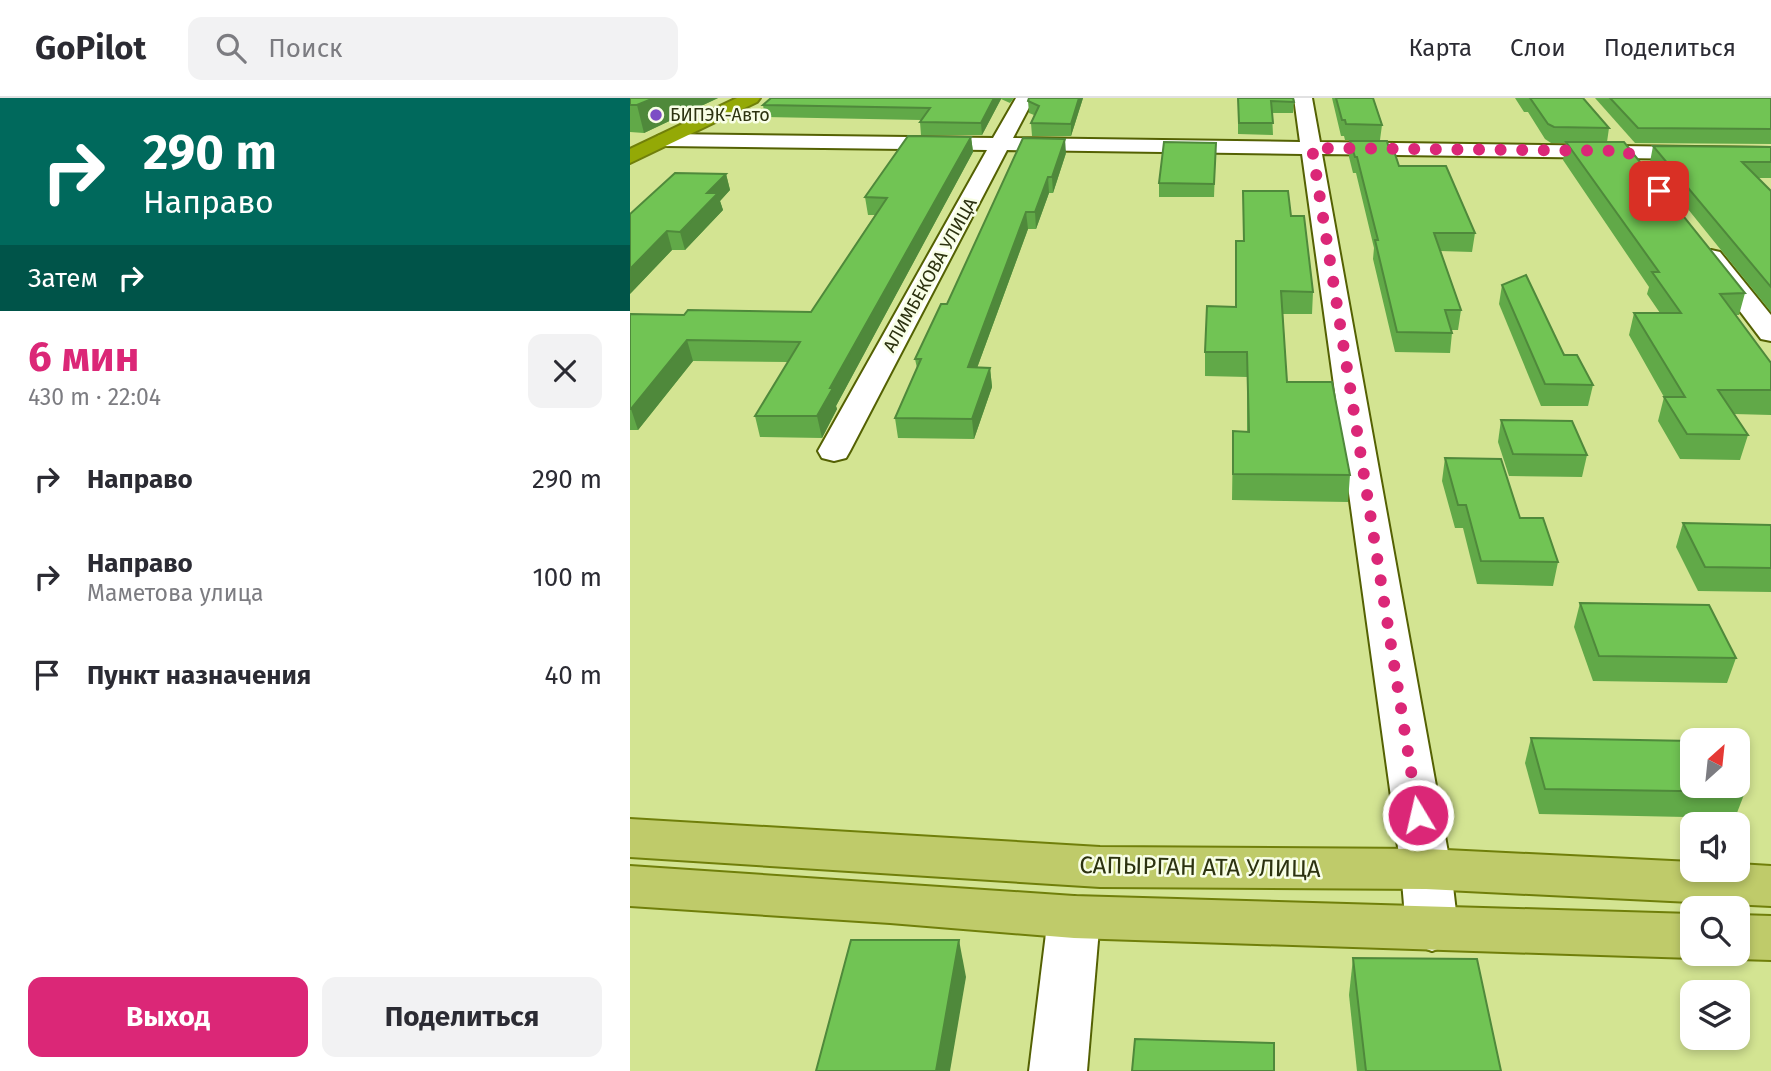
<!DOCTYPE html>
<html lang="ru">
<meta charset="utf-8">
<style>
body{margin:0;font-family:"Fira Sans",sans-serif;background:#f2f2f3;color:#2b2b33;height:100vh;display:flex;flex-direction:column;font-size:26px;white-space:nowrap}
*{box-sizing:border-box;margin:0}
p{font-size:23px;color:#7c7c81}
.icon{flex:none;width:38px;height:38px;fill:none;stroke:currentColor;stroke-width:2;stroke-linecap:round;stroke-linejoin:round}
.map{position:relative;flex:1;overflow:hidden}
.details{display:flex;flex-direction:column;background:#fff;width:630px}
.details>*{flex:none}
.top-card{background:#00695c;color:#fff;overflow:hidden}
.needle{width:46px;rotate:27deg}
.controls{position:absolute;left:1050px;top:630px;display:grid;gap:14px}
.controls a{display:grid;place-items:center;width:70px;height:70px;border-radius:14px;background:#fff;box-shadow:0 4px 10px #0003;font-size:35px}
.pin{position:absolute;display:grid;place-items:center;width:60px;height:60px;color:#fff;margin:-30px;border-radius:14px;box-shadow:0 4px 10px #0006}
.me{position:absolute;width:77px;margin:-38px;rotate:351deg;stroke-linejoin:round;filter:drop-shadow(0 0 5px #0008)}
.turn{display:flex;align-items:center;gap:24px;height:147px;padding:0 28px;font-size:32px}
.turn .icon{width:91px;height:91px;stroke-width:2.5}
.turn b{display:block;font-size:49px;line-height:60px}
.then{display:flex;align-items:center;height:66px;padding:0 28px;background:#0003;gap:14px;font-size:26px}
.round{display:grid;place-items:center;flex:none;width:74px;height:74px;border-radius:14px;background:#f2f2f3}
.summary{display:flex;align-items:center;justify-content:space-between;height:119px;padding:0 28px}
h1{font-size:42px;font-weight:700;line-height:52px;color:#db2777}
.cta{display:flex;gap:14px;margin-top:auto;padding:14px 28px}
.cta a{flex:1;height:80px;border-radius:14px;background:#db2777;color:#fff;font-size:28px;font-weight:700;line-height:80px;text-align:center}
.cta a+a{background:#f2f2f3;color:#2b2b33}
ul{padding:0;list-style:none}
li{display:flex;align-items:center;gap:21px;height:98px;padding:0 28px}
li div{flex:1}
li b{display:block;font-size:26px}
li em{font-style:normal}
header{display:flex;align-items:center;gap:42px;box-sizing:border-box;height:98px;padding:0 35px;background:#fff;border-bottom:2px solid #e1e1e2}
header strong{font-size:33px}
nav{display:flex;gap:38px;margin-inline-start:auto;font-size:24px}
.search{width:490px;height:63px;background:#f2f2f3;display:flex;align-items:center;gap:18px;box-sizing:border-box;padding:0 24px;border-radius:14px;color:#7c7c81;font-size:26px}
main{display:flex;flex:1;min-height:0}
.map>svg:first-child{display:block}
</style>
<header>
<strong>GoPilot</strong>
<div class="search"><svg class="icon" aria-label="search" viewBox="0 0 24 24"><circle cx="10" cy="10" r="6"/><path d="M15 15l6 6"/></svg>Поиск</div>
<nav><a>Карта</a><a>Слои</a><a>Поделиться</a></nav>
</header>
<main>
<section class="details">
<div class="top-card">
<div class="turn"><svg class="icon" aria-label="right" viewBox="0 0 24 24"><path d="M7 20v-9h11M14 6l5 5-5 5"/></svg><div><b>290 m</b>Направо</div></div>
<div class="then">Затем<svg class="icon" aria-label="right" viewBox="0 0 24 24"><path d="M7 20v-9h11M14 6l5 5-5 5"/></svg></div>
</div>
<div class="summary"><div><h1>6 мин</h1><p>430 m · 22:04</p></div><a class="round"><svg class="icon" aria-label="close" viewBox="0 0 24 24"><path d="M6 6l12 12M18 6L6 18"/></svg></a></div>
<ul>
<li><svg class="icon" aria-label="right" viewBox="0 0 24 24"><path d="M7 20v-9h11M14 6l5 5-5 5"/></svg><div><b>Направо</b></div><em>290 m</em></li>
<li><svg class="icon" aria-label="right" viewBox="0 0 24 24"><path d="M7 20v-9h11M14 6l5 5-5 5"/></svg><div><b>Направо</b><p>Маметова улица</p></div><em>100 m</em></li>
<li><svg class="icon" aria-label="arrive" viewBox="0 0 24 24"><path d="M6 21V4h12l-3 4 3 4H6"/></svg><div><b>Пункт назначения</b></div><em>40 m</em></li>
</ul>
<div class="cta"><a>Выход</a><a>Поделиться</a></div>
</section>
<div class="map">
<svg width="1141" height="973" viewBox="0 0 1141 973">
<rect width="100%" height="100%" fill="#d3e492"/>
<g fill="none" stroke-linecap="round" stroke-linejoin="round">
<!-- street casing -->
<g stroke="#546103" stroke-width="4">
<g id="street">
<polygon points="386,0 404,0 383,40 670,44 664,0 682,0 690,44 1141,50 1141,62 692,56 821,771 828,831 821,846 802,853 783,846 776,831 771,771 672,56 377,52 220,353 216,360 204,363 192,360 188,353 357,52 35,48 28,46 25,42 28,38 35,36 363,40"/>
<polygon points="1081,152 1090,154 1141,217 1141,243 1131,241 1069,159 1072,154"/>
<polygon points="444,798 463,804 470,819 457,973 399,973 418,819 425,804"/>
</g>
</g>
<!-- primary casing -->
<g stroke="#707f0a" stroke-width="4">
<g id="primary">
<polygon points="0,721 470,749 796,751 1062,764 1062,772 1108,772 1108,766 1141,768 1141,808 796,791 470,789 0,759"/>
<polygon points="0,768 444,798 1062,816 1062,856 1075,856 1062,860 444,840 260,825 0,808"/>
<polygon points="1108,817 1141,818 1141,862 1108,861 1092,856 1108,856"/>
</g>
</g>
<!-- highway casing -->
<g stroke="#707f0a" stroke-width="4">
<polygon id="highway" points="107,0 130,0 127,4 0,65 0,51"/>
</g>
<!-- street -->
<use href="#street" fill="#fff" fill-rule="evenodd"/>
<!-- primary -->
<use href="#primary" fill="#bfcb6a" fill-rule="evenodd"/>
<!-- highway -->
<use href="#highway" fill="#94a906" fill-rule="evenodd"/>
</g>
<!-- wall -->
<g fill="#61a948">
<polygon points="0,0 88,0 14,35 0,34"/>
<polygon points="141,0 384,0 380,5 371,1 352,37 291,37 290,24 291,22 135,19 133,7"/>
<polygon points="399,0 453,0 441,38 402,38 401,25 404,17 399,15 398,3"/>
<polygon points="608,0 664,4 663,15 642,15 643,37 608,36"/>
<polygon points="702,0 743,0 752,27 750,42 715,42 714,38 711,38"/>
<polygon points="885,0 953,0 979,30 977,44 1115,195 1109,217 1106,217 1141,265 1141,317 1104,316 1118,337 1110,362 1050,361 1028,323 1034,299 999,237 1004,215 1030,215 1017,196 1019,189 933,62 936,45 921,45 915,41 898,14 894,14"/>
<polygon points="965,0 1141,0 1141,46 1005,45"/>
<polygon points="341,39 343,54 206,308 207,311 192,340 130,339 125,318 158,264 63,263 8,332 0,332 0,216 54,217 181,214 245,117 238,117 235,99"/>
<polygon points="720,43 769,68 845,135 842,154 810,153 831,212 828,232 822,232 822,235 820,255 765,254 743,161 744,150 726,75 723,75 719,59"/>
<polygon points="586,45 584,99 529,99 529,85"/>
<polygon points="1023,48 1141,49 1141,80 1128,80 1141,93 1141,214 1020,64"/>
<polygon points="436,55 423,95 419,95 406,131 398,131 347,270 360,270 362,289 344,341 268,340 265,320 287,270 285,261 317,206"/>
<polygon points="45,75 96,76 100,92 90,103 93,112 55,152 42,152 0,196"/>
<polygon points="613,93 661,118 683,194 682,216 653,216 657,284 720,377 718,404 602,402 603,333 617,334 617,279 575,278 575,254 606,209 613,143"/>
<polygon points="872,187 963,287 958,308 911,308 869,206"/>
<polygon points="871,322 957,357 952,379 879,378 868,344"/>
<polygon points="815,360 890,420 928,464 923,488 847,486 833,430 825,430 812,383"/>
<polygon points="1053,425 1141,427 1141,494 1068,493 1046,449"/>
<polygon points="950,505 1106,560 1097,585 963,583 944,529"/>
<polygon points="901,640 1115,694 1105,720 909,716 895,665"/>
<polygon points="723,860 871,973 727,973 719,897"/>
</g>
<!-- shaded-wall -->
<g fill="#4f893b">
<polygon points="24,0 88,0 14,35 7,7"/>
<polygon points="364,0 371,0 371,1 352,37 351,25"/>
<polygon points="449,0 453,0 441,38 441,26"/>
<polygon points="341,39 343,54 206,308 207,311 192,340 187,318 200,290"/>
<polygon points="435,41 436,55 423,95 422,79"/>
<polygon points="96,76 100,92 90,103 93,112 55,152 50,134 77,95"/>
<polygon points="418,79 419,95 406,131 405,114"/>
<polygon points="396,114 398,131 340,289 338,269"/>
<polygon points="37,133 42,152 0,196 0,171"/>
<polygon points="57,242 63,263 8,332 1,311"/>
<polygon points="360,270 362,289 344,341 342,321"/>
<polygon points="329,842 336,879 320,973 306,973"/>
</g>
<!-- building -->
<g fill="#71c454" stroke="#4f893b" stroke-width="2">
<polygon points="0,0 24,0 7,7 0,7"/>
<polygon points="141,0 364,0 351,25 290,24 300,10 133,7"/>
<polygon points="399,0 449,0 441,26 401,25 409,8 398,3"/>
<polygon points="608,0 663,0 664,4 641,3 643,25 609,25"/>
<polygon points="706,0 743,0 752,27 716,26 715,22 712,22"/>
<polygon points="900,0 953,0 979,30 924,29 918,26"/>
<polygon points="980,0 1141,0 1141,31 1008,30"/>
<polygon points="278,38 341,39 200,290 203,290 187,318 125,318 170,244 57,242 1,311 0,311 0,216 54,217 58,212 181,214 257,100 235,99"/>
<polygon points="393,40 435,41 422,79 418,79 405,114 396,114 338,269 360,270 342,321 265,320 291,261 285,261 311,206 317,206"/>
<polygon points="720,43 757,43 758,47 762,47 769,68 816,68 845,135 804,135 831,212 815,212 822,235 767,234 745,142 748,142 727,59 725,59"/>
<polygon points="534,44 586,45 584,86 529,85"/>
<polygon points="936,44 994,44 1115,195 1090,196 1141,265 1141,292 1088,292 1118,337 1057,336 1034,299 1055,299 1004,215 1051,215 1022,174 1029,174"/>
<polygon points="1023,48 1141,49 1141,64 1112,64 1141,93 1141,189"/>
<polygon points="45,75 96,76 77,95 88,95 50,134 37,133 0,171 0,116"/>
<polygon points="613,93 658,93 661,118 674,118 683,194 651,193 657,284 702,284 720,377 603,376 603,333 619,334 617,254 575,254 577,208 606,209 606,143 614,143"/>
<polygon points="896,177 934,257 947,257 963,287 915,286 872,187"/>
<polygon points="871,322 942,323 957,357 883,356"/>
<polygon points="815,360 871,361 890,420 913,420 928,464 851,463 836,407 828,407"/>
<polygon points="1053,425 1141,427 1141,470 1075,469"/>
<polygon points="950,505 1079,507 1106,560 969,558"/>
<polygon points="901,640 1062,643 1062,688 1108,688 1108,678 1115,694 915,691"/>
<polygon points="221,842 329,842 306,973 186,973"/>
<polygon points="723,860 847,861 871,973 736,973"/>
<polygon points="505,941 644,945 644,973 502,973"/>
</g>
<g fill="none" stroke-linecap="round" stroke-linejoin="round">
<!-- route -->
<polyline stroke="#db2777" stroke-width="12" stroke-dasharray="0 21.6" points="788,717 682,50 997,53 1029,93"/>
</g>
<!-- markers -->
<circle fill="#7c4dc5" stroke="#f8fee6" stroke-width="2.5" cx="26" cy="17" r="7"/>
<g text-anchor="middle" stroke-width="5" stroke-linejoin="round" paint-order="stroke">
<!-- far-poi labels -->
<g font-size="18" fill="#2c3210" stroke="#f8fee6" text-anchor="start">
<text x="40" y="23">БИПЭК-Авто</text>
</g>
<!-- far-street labels -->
<g font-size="18" fill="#2c3210" stroke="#f8fee6">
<text transform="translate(300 177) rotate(-61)" y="6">АЛИМБЕКОВА УЛИЦА</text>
</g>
<!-- near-street labels -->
<g font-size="24" fill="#2c3210" stroke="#f8fee6">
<text transform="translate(570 769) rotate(1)" y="8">САПЫРГАН АТА УЛИЦА</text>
</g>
</g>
</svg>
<div class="controls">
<a><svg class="needle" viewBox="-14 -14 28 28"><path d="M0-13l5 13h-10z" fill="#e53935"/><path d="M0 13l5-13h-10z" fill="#7c7c81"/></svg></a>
<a><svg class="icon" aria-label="sound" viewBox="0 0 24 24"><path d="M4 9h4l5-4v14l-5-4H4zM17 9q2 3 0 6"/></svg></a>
<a><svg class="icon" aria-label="search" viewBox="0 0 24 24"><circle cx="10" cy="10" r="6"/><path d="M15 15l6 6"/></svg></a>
<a><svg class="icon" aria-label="layers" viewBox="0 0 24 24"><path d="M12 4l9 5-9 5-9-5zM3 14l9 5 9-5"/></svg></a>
</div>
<div class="pin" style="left:1029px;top:93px;background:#d93025"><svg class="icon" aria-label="arrive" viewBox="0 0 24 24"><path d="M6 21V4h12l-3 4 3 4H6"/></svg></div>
<svg class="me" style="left:788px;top:717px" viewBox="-20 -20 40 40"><circle r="17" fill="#db2777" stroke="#fff" stroke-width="3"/><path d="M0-11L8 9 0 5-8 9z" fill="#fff"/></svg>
</div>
</main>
